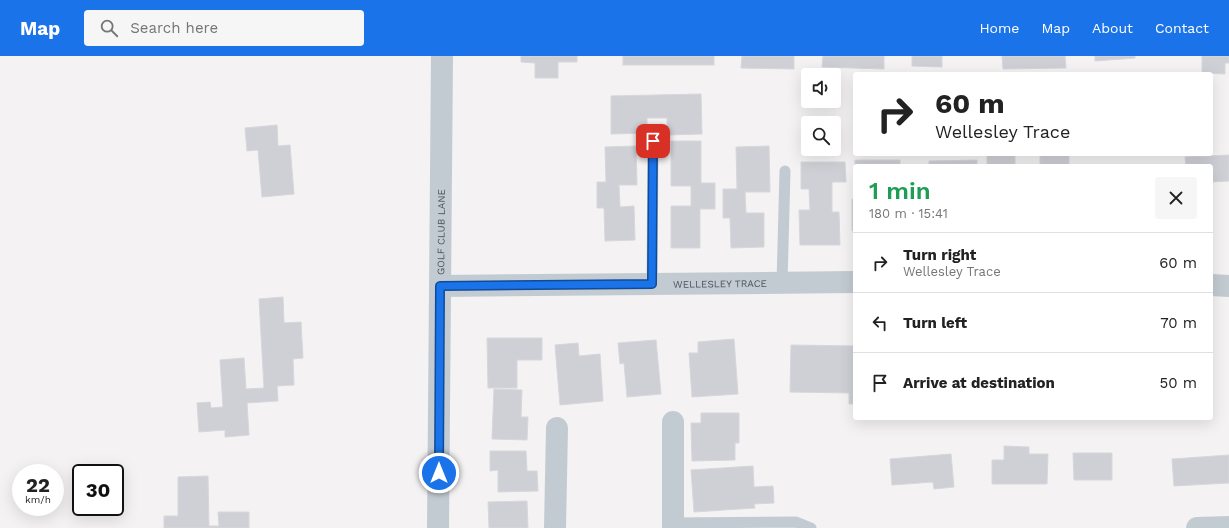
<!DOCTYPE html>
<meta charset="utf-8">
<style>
body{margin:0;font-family:"Work Sans",sans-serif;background:#f6f6f6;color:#222;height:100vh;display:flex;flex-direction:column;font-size:15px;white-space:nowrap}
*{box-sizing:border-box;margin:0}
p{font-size:13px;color:#767676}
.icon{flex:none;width:22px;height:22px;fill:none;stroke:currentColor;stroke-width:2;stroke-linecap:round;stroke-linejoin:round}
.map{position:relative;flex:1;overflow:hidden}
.drawer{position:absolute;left:853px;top:108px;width:360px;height:256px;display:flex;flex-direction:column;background:#fff;border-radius:4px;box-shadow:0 4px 16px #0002}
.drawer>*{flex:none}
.guide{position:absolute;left:853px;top:16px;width:360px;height:84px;border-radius:4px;box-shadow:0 4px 16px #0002;background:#fff;color:#222;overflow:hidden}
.fabs{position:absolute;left:801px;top:12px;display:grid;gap:8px}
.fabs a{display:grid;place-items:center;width:40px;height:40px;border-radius:4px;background:#fff;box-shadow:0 4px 16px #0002;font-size:20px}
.speed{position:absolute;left:12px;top:408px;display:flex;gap:8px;font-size:20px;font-weight:700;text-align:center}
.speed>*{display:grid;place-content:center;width:52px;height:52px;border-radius:50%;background:#fff;box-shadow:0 4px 16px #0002;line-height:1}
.speed small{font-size:10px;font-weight:400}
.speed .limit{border:2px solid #111;border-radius:6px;background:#fff;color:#111}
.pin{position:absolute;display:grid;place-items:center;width:34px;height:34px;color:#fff;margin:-17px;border-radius:8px;box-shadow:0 2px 6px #0006}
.me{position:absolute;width:44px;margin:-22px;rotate:0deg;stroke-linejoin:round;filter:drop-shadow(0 0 3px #0008)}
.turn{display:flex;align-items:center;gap:14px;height:84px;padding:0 16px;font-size:18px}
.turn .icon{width:52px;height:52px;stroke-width:2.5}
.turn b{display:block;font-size:28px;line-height:34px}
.round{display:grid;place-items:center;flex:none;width:42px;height:42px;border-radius:4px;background:#f6f6f6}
.head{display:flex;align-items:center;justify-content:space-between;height:68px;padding:0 16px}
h1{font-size:24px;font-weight:600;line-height:30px;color:#1e9e55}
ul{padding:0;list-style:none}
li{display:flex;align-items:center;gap:12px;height:60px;padding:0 16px;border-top:1px solid #e0e0e0}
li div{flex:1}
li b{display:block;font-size:15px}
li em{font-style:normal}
header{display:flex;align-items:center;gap:24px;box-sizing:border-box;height:56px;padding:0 20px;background:#1a73e8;color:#fff}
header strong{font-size:19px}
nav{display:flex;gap:22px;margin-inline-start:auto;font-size:14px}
.search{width:280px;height:36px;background:#f6f6f6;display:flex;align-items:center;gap:10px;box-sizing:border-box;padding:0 14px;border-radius:4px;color:#767676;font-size:15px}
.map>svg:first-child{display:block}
</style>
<header>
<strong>Map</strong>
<div class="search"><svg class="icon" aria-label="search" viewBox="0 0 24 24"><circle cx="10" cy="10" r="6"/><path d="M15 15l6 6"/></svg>Search here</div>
<nav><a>Home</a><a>Map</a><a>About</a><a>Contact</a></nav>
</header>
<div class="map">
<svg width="1229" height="472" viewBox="0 0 1229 472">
<rect width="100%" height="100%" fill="#f4f2f2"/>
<!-- building -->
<g fill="#cfd0d6" stroke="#d6d7dc">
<polygon points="521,0 577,0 577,6 558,6 558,22 535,22 535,7 521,6"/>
<rect x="623" y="0" width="91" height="9"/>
<polygon points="742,0 794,0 794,13 741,12"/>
<polygon points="823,0 884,0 884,13 822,11"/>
<polygon points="912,0 942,0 942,11 912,10"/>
<polygon points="1002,0 1065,0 1066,12 1003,13"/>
<polygon points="1095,0 1135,0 1135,2 1095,5"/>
<polygon points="1202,0 1229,0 1229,7 1225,7 1225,18 1202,17"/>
<polygon points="701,38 702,78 667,79 667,62 647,62 647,77 611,78 611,40"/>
<polygon points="277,69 278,90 290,89 294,138 262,141 258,94 247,95 245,72"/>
<polygon points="671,85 701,85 701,127 715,127 715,153 700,153 700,192 671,192 671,150 691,150 691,130 671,130"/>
<polygon points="636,90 637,129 619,129 620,151 634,150 635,184 605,185 604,152 597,152 597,126 606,126 605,91"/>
<polygon points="769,90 770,136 745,136 746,157 764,157 764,191 731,192 730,162 723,162 723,133 737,133 736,91"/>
<rect x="987" y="98" width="28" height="12"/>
<rect x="1040" y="98" width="29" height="12"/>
<polygon points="1229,99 1229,125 1211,126 1211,110 1186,110 1185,101"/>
<polygon points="855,104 900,104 900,110 855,110 855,118"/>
<polygon points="977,104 977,110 929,110 929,105"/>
<polygon points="801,106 845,106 846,126 832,126 832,156 839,156 840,189 800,189 799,154 810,154 809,133 801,133"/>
<polygon points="852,143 855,143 855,174 852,175"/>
<polygon points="283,241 284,267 301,266 303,302 293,303 294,329 277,330 278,345 247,347 249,379 225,381 225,374 199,376 197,347 210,346 211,352 223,351 220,304 244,302 246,333 264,332 259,243"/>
<polygon points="487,282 542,282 542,304 517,304 517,332 488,332"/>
<polygon points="734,283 738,338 692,341 689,297 698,297 698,286"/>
<polygon points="656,284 661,338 627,341 624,307 620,308 618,287"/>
<polygon points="578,287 579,300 600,298 603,345 560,349 555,289"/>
<polygon points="791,289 855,290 855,348 849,348 849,337 790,336"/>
<polygon points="494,333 522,334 521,361 528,361 527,384 492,383"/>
<polygon points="701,357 739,357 739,387 735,387 735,404 692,405 691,367 701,367"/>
<polygon points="1004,390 1029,391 1029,398 1048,398 1047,428 992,428 992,404 1004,404"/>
<polygon points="490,395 526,395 527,415 537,415 538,435 498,436 498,414 490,415"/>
<polygon points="1073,397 1112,397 1112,424 1074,424"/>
<polygon points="951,398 954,431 934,433 933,426 892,429 890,403"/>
<polygon points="1229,399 1229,427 1174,430 1172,403"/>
<polygon points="753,410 754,431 773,430 774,447 754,448 755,452 694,456 691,414"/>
<polygon points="208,420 209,470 219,470 218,456 249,456 249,472 164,472 164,460 178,460 178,421"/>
<polygon points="527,445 528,472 489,472 488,446"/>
</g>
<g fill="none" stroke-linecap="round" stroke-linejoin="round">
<!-- lane -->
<g stroke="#c3cbd2" stroke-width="11">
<polyline points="782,227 785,115"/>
<polyline points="652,228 653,85"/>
<polyline points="673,467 796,466 811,472"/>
</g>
<!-- street -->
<g stroke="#c3cbd2" stroke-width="22">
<polyline points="1211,229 1229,230"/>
<path id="s1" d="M440,230L855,226"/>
<path id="s2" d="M438,472L442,0"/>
<polyline points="555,472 557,372"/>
<polyline points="673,472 673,366"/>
<polyline points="1197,472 1229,471"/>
</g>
</g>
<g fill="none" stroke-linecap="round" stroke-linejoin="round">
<!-- route casing -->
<g stroke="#114b97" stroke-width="10">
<polyline id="route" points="439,417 440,230 652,228 653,85"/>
</g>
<!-- route -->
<use href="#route" stroke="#1a73e8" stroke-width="7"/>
</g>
<g text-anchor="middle" stroke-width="3" stroke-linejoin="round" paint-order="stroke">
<!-- street labels -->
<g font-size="10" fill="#4a535e" stroke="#fff">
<text dy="4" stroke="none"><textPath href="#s2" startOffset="296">GOLF CLUB LANE</textPath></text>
<text dy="4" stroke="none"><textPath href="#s1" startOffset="280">WELLESLEY TRACE</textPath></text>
</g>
</g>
</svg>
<div class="fabs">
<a><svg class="icon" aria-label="sound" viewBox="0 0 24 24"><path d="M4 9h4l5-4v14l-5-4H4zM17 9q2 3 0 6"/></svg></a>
<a><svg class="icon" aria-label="search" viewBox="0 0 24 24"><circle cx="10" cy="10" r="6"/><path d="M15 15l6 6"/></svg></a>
</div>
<div class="speed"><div>22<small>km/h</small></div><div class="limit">30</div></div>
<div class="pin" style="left:653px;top:85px;background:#d93025"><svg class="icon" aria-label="arrive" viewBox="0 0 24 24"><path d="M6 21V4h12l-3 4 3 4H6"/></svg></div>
<svg class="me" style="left:439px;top:417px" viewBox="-20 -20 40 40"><circle r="17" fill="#1a73e8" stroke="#fff" stroke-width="3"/><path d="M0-11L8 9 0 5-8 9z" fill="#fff"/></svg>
<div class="guide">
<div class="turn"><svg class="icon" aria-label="right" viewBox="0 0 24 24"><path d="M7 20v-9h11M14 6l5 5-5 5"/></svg><div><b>60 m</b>Wellesley Trace</div></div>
</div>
<section class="drawer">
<div class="head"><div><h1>1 min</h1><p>180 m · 15:41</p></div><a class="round"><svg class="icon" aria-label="close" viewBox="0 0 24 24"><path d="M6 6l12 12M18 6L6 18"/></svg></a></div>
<ul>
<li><svg class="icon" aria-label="right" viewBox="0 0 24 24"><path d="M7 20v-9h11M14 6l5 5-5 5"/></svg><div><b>Turn right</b><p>Wellesley Trace</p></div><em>60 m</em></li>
<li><svg class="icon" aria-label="left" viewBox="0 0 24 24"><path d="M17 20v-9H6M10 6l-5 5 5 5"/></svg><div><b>Turn left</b></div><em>70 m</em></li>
<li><svg class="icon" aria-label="arrive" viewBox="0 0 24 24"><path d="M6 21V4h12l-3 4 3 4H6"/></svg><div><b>Arrive at destination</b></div><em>50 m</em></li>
</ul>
</section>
</div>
